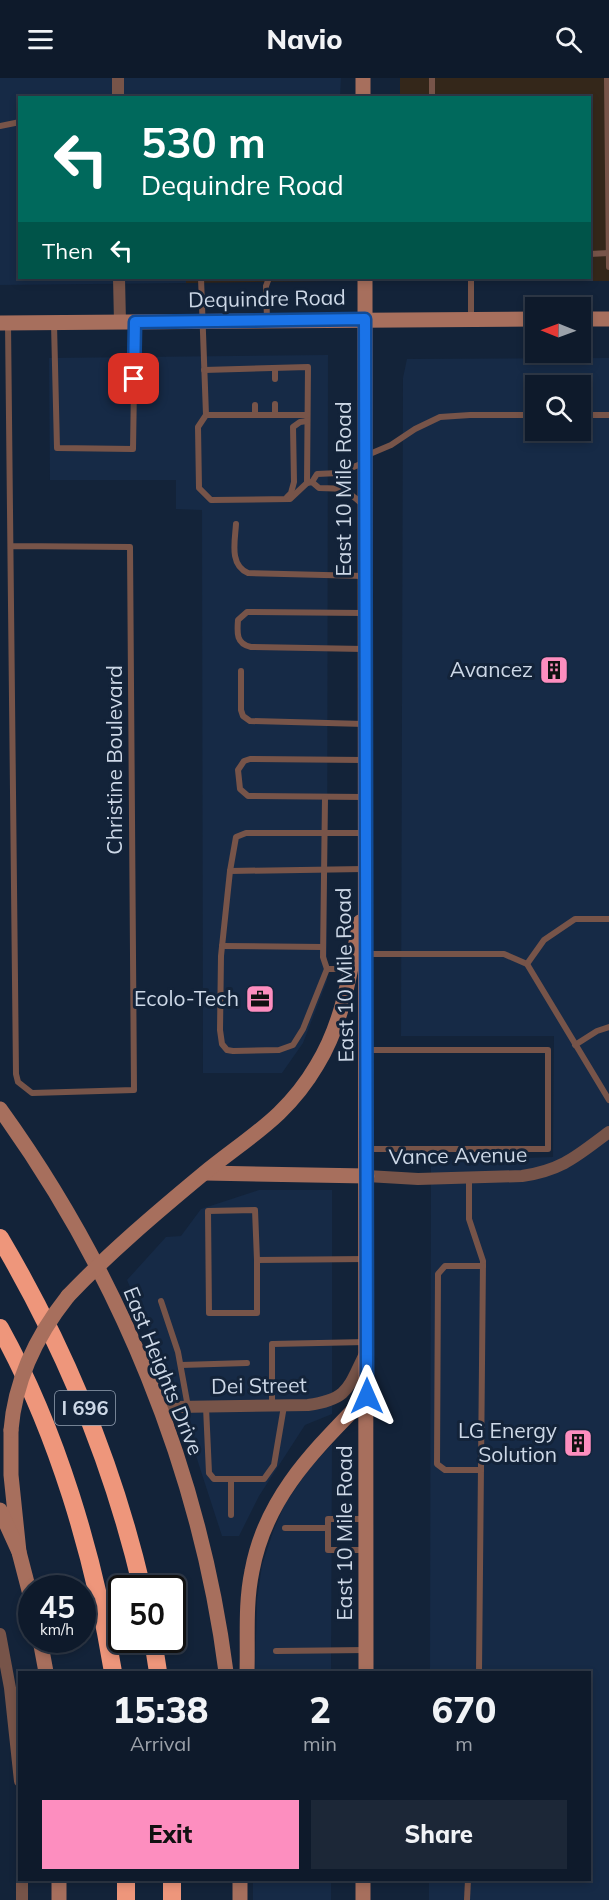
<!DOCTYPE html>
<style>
body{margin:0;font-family:Mulish,sans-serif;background:#1c2737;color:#f1f3f6;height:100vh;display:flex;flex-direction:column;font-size:22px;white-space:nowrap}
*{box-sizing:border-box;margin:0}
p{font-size:20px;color:#9ba1a9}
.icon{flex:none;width:33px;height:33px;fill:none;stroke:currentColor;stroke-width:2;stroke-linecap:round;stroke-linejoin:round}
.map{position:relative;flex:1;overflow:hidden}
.drawer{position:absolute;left:18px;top:1593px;width:573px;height:210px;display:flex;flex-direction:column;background:#0e1a2b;border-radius:0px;box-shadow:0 3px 9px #0003,0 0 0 2px #2e3847}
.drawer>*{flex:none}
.guide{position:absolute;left:18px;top:18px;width:573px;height:183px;border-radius:0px;box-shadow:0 3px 9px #0003,0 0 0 2px #2e3847;background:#00695c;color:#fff;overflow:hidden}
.needle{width:39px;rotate:271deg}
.fabs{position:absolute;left:525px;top:219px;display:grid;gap:12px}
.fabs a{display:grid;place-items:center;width:66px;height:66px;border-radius:0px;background:#0e1a2b;box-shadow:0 3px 9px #0003,0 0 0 2px #2e3847;font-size:30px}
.speed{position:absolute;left:18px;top:1497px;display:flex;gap:12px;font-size:30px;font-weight:700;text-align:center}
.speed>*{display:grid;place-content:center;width:78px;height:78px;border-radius:50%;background:#0e1a2b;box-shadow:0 3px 9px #0003,0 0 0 2px #2e3847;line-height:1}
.speed small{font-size:15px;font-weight:400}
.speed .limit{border:3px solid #111;border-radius:9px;background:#fff;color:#111}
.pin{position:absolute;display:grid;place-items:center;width:51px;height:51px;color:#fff;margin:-26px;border-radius:12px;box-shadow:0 3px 9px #0006}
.me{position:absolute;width:66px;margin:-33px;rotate:0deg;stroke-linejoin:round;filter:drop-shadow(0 0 4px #0008)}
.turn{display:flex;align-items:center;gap:21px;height:126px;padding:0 24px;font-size:27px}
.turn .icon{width:78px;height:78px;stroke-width:2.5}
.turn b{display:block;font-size:42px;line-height:51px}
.then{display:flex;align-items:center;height:57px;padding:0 24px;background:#0003;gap:12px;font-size:22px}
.eta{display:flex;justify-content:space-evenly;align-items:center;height:102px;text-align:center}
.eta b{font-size:36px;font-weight:800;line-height:42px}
.cta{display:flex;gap:12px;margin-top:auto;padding:12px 24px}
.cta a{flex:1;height:69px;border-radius:0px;background:#fd8ebf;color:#111;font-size:24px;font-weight:800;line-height:69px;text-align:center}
.cta a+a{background:#1c2737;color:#f1f3f6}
header{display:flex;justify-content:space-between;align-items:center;height:78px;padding:0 24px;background:#0e1a2b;font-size:27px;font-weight:800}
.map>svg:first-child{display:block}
</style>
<header><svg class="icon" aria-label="menu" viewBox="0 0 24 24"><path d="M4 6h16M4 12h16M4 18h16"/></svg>Navio<svg class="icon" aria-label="search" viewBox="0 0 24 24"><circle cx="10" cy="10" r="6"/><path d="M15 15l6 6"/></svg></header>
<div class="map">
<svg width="609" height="1822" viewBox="0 0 609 1822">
<rect width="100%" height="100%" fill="#132339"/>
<!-- commercial -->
<g fill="#34271a">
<polygon points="400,0 609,0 609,203 402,202 402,200 590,200 590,20 400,19"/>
<polygon points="186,200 328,200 328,203 186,205"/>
</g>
<!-- built -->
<g fill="#162a46" fill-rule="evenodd">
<polygon points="0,0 341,0 340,19 20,20 20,200 186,200 186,205 0,207"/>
<polygon points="328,277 327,903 303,965 282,995 203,995 202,432 176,431 176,402 50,402 49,280"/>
<path d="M609,280V1822H429V1802H590V1594H430L431,1083L553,1079L554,958H401L403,300L407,281ZM536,308H580V352H536Z"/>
<polygon points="259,1112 332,1112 332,1336 305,1347 259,1418 239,1458 222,1458 174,1310 127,1202 166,1159 181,1158 201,1131"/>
<polygon points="332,1366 331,1594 255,1594 257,1522 262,1487 274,1451 285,1426 309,1391"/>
<rect x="253" y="1802" width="78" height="20"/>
</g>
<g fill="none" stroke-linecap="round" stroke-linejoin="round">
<!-- service -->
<g stroke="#775449" stroke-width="6">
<polyline points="607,0 609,189"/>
<polyline points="432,20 432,0"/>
<polyline points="0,48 20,44"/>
<polyline points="590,176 609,175"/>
<polyline points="201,200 206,337 198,349 199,410 211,422 290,421 307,405 312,404 317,396 339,395 363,385"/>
<polyline points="471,200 471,241"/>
<polyline points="267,242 266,208 269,200"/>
<polyline points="8,245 16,996 18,1004 32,1015 134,1012 130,469 11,468"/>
<polyline points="54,246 57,370 133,371 135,245"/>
<polyline points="275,290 275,301"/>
<polyline points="204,292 308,289 307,405"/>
<polyline points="275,326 275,337"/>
<polyline points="255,327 255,337"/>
<polyline points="206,337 307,337"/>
<polyline points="580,337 609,337"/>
<polyline points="365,378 391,367 415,351 440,339 470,337 536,337"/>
<path d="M312,404L319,410C343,410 345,410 363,427"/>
<polyline points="287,419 291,415 294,404 293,349 300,344 307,343"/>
<path d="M236,446C235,463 229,487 248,495L364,498"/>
<path d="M364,535L247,534L238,542C237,555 236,566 251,569L364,571"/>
<polyline points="241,593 241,632 243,638 250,643 364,646"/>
<polyline points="364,719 248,718 240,711 238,692 244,683 250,681 364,682"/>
<polyline points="325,720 323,879 327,891 351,891"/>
<polyline points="230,793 364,791"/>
<polyline points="222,868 323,869"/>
<polyline points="368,876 504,876 527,886 609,1022"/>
<polyline points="527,886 544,862 575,841 609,841"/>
<polyline points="327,891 303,951 293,967 279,972 233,973 227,972 222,966 220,952 221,878 230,793 236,759 246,755 365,755"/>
<polyline points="575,967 597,953 609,949"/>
<polyline points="367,972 548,972 548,1071 368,1071"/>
<polyline points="469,1099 469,1141 483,1183 479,1594"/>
<polyline points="257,1182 257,1235 209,1235 208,1133 255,1132 257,1182 367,1181"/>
<polyline points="161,1223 178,1274 188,1329"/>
<polyline points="181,1287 247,1285"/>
<polyline points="272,1328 272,1266 366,1264"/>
<polyline points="206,1329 209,1395 214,1401 264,1401 274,1387 284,1328"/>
<polyline points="481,1392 445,1392 437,1386 438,1196 445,1188 483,1188"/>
<polyline points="231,1401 231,1437"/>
<polyline points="285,1450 328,1450"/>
<polyline points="366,1472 328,1472 328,1441 366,1441"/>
<polyline points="276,1573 366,1572"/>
<polyline points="467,1822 468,1802"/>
</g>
<!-- minor -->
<g stroke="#775449" stroke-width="12">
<polyline points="118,20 118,0"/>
<polyline points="119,200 120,244"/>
<path d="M367,1098L418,1101L522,1098C563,1092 578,1077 609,1054"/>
<path d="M161,1333L176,1329L308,1327C350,1321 348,1309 366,1274"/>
<polyline points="0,1556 10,1610 20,1703"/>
<polyline points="22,1802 22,1822"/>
</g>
<!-- secondary -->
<g stroke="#a76f5d" stroke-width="15">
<polyline points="363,0 363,20"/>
<polyline points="365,200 366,1594"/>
<polyline points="580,241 609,241"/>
<polyline points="0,245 536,241"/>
<path d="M0,1031C119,1196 200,1392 226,1594"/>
<polyline points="205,1095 367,1098"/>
<path d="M68,1218C110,1174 156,1135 203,1096C248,1059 286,1040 317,987C344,943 350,893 360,844"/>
<polyline points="11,1352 11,1397 19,1474"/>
<polyline points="0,1432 19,1474 32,1524"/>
<polyline points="40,1562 46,1594"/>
<path d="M247,1594C248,1561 245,1526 252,1493C266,1417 316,1371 367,1318"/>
<polyline points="59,1822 59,1802"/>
<polyline points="240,1822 240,1802"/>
<polyline points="363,1822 363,1802"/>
</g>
<!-- motorway -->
<g stroke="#ee967b" stroke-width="18">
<path d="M0,1160C65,1270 113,1386 142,1510"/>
<path d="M0,1250C57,1353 94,1478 113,1594"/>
<polyline points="153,1562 158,1594"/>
<polyline points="126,1802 126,1822"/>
<polyline points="172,1822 172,1802"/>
</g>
<!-- secondary-bridge -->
<path stroke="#a76f5d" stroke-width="15" d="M11,1352C15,1302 37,1257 68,1218"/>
</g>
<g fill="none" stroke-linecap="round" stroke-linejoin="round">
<!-- route casing -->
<g stroke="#114b97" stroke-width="15">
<path id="route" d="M134,301L135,244L365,241C365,600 367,959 367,1318"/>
</g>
<!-- route -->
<use href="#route" stroke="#1a73e8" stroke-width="10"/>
</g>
<!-- icons -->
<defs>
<g id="building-square" transform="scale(1.5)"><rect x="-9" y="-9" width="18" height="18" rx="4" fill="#fd8ebf" stroke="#132339"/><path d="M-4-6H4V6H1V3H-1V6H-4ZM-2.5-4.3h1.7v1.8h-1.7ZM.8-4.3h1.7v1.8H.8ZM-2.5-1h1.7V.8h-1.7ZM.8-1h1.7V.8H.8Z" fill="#111"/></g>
<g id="office-square" transform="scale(1.5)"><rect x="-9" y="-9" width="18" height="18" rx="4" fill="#fd8ebf" stroke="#132339"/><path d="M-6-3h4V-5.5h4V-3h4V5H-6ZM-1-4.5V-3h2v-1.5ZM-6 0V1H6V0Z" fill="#111"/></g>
</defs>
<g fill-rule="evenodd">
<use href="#building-square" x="554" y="592"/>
<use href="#office-square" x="260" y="921"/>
<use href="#building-square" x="578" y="1365"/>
</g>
<g text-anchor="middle" stroke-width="6" stroke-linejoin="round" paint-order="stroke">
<!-- shield labels -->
<rect fill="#132339" stroke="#95a2b3" stroke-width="1.5" x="55" y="1313" width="60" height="34" rx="4.5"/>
<g font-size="20" font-weight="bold" fill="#cdd8e7">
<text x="85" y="1337">I 696</text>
</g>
<!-- street labels -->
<g font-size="21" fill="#cdd8e7" stroke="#132339">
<text transform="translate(267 221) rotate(-1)" y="7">Dequindre Road</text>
<text transform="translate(344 411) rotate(-90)" y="7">East 10 Mile Road</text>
<text transform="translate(115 682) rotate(-90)" y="7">Christine Boulevard</text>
<text transform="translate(345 897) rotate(-91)" y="7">East 10 Mile Road</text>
<text transform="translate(458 1078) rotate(-1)" y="7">Vance Avenue</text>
<text transform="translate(163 1293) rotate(68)" y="7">East Heights Drive</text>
<text transform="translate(259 1308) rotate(-1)" y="7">Dei Street</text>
<text transform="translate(345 1455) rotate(-90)" y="7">East 10 Mile Road</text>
</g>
<!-- poi labels -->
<g font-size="21" fill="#cdd8e7" stroke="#132339" text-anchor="end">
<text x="533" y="599">Avancez</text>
<text x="239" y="928">Ecolo-Tech</text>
<text x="557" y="1360">LG Energy<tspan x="557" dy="24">Solution</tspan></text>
</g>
</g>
</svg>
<div class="fabs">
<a><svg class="needle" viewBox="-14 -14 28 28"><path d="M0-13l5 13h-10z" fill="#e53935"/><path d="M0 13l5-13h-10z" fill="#9ba1a9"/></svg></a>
<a><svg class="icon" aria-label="search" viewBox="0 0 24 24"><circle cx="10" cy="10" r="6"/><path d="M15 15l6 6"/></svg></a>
</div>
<div class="speed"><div>45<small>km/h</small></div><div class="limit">50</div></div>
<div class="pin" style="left:134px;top:301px;background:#d93025"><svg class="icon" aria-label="arrive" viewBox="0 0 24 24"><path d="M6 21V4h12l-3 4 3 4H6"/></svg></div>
<svg class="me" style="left:367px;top:1318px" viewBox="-20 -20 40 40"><path d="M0-17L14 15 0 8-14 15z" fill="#1a73e8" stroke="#fff" stroke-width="4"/></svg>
<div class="guide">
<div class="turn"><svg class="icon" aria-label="left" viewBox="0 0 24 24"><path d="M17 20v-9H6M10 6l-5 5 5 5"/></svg><div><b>530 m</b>Dequindre Road</div></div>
<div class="then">Then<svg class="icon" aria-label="left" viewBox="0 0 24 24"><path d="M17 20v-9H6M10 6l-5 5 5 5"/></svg></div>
</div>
<section class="drawer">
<div class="eta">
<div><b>15:38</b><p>Arrival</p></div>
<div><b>2</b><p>min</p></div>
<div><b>670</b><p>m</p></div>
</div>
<div class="cta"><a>Exit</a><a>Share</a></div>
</section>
</div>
